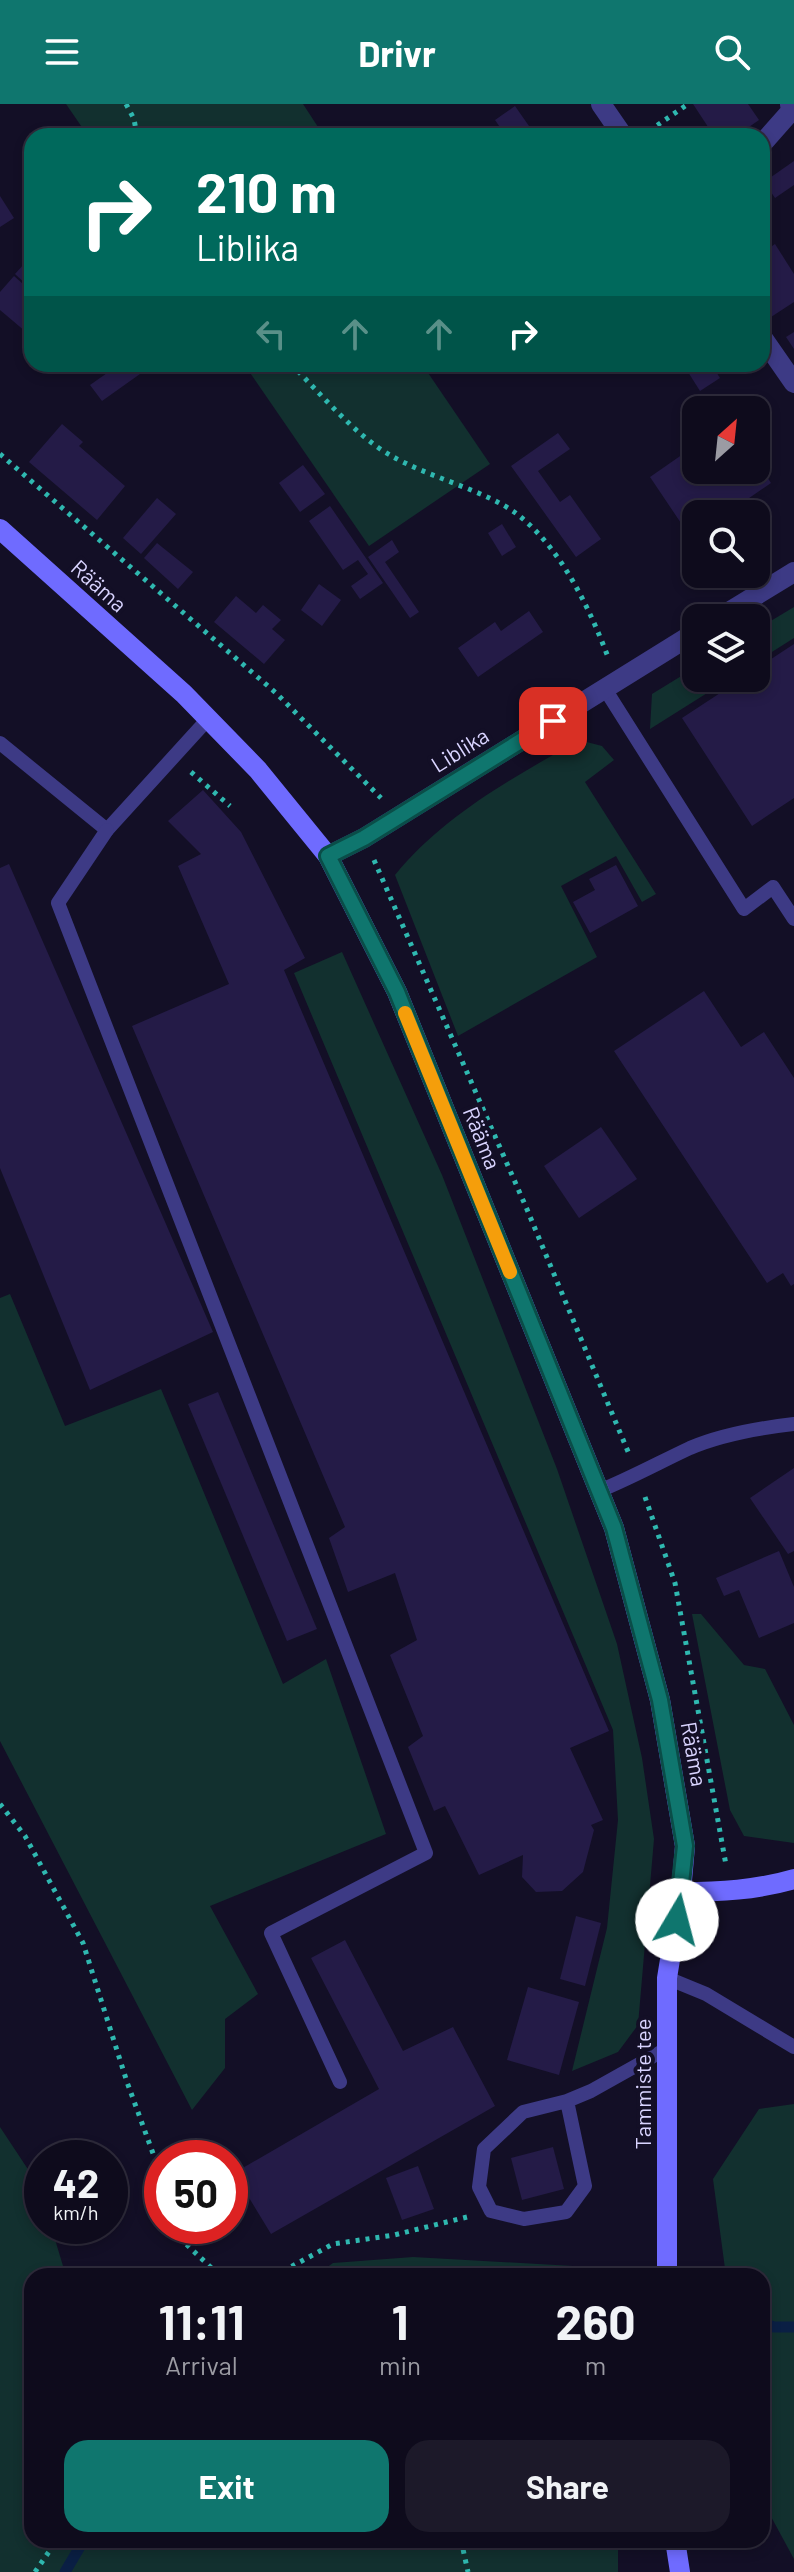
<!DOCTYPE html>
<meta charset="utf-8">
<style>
body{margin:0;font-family:Barlow,sans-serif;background:#1c1929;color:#f1f3f6;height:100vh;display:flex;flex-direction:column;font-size:30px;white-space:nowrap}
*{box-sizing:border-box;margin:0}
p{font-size:26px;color:#9b9ba3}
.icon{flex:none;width:44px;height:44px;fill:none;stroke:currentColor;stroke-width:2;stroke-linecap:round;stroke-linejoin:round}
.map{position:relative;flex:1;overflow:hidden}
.details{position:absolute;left:24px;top:2164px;width:746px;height:280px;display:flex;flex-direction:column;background:#0e0b1c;border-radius:24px;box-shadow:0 4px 12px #0003,0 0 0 2px #2e2b3b}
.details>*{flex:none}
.guide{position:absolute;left:24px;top:24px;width:746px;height:244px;border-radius:24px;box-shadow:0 4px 12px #0003,0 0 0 2px #2e2b3b;background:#00695c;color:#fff;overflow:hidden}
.needle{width:52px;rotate:27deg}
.controls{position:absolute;left:682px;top:292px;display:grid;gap:16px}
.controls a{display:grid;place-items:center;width:88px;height:88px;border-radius:16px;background:#0e0b1c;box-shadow:0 4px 12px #0003,0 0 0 2px #2e2b3b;font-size:40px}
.speed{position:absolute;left:24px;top:2036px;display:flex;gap:16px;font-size:40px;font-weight:700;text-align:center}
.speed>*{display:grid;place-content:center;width:104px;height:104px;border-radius:50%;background:#0e0b1c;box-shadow:0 4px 12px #0003,0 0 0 2px #2e2b3b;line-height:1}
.speed small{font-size:20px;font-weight:400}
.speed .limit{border:12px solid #d22;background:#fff;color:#111}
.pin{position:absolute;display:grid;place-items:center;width:68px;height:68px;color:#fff;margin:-34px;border-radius:16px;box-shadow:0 4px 12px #0006}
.me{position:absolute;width:88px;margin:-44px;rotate:8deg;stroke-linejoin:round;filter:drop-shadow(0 0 6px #0008)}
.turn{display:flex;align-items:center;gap:28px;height:168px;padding:0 40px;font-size:36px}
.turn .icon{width:104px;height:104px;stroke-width:2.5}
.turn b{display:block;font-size:56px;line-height:68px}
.lanes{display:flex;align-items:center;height:76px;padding:0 40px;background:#0003;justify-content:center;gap:40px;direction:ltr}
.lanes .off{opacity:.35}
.eta{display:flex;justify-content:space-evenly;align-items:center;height:136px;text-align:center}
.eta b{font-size:48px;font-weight:700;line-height:56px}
.cta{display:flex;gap:16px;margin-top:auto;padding:16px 40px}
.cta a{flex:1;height:92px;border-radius:24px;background:#0f766e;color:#fff;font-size:32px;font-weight:700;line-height:92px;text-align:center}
.cta a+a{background:#1c1929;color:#f1f3f6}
header{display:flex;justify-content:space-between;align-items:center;height:104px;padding:0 40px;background:#0f766e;color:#fff;font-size:36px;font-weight:700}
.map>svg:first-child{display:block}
</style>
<header><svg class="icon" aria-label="menu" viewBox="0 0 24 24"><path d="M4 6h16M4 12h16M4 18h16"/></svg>Drivr<svg class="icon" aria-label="search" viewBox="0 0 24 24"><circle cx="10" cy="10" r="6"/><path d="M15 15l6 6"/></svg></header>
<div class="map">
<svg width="794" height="2468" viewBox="0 0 794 2468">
<rect width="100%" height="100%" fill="#130f26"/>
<!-- green -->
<g fill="#12302f">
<polygon points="66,0 303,0 320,26 309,32 88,32"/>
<polygon points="244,260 422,260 490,360 369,442"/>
<polygon points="794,503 794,534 756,558 756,526"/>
<polygon points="696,563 696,574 731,574 650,625 652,590"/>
<path d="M579,636L602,642L614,656L585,678L656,790L642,798L616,752L561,782L597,853L458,932L395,771C444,711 513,674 579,636Z"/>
<polygon points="342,848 442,1071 557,1365 617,1540 642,1654 654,1735 638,1921 618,1948 572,1967 607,1824 618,1716 613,1626 294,869"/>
<polygon points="10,1190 65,1322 161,1285 283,1580 326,1555 386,1730 210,1802 258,1890 225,1915 225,1964 192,2006 0,1637 0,1194"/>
<polygon points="692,1510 701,1510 744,1561 765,1565 794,1621 794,1739 744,1732 730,1706"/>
<polygon points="794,2000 794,2455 762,2396 762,2172 726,2172 713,2075 759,2005"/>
<polygon points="0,2023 41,2085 42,2122 51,2122 66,2172 32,2172 32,2436 618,2436 618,2468 0,2468"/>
<polygon points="413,2153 573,2162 596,2172 315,2172 333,2159"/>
</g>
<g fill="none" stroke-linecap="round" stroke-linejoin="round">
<!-- stream -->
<g stroke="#0a1f44" stroke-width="11">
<polyline points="762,2219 774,2223 794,2223"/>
<polyline points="65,2468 84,2436"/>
</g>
</g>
<!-- building -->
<g fill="#241b47">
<polygon points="693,0 748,0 759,16 736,32 714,32"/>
<polygon points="515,2 536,32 506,32 495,16"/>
<polygon points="794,57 794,81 775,94 764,78"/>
<polygon points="0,92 14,114 0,123"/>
<polygon points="775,140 794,170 794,198 771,213 762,200 762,149"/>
<polygon points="32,151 32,182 30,184 15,170"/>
<polygon points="14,172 32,188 32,233 0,206 0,188"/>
<polygon points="794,228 794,245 786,233"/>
<polygon points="120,260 154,260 102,297 90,281"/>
<polygon points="683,260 711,260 720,274 700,287"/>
<polygon points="62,320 83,338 79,342 125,382 97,416 29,358"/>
<polygon points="558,329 570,345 538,367 560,398 570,391 601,435 576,453 511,362"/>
<polygon points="696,341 696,366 756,366 756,356 771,379 726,410 696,410 696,430 691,434 650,373"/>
<polygon points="303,361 325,390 300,408 279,379"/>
<polygon points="157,394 176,410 141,450 123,434"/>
<polygon points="330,402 383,479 360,495 351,482 368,470 358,456 343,466 309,417"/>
<polygon points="502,420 516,443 502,452 488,429"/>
<polygon points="392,436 399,448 385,458 419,508 410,514 368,453"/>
<polygon points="157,439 193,468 178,485 144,454"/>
<polygon points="319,480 341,496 322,522 301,506"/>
<polygon points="236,492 256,509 263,501 281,516 272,525 285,536 264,560 214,518"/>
<polygon points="529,507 543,528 478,573 458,544 495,518 501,527"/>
<polygon points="794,540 794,694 752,722 682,614 743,574 756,574 756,565"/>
<polygon points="203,686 241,728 305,854 284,866 609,1627 570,1644 603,1716 591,1721 594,1726 583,1768 562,1787 536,1788 522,1773 523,1751 479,1771 445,1702 434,1707 408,1643 423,1632 390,1551 417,1536 395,1469 348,1488 329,1434 345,1423 132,922 229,880 178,762 201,750 168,717"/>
<polygon points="9,760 213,1228 90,1286 0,1064 0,764"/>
<polygon points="616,761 638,802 590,829 573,798 595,786 589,775"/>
<polygon points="704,887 741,943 764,928 794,974 794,1180 791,1182 783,1169 767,1179 614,947"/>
<polygon points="601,1023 637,1075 579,1114 544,1062"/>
<polygon points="218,1288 317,1525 287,1537 188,1300"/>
<polygon points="794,1364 794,1447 788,1450 750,1394"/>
<polygon points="779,1447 794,1483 794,1519 759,1534 739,1486 724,1492 716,1474"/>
<polygon points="576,1812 601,1819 585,1882 560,1875"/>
<polygon points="345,1836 403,1947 453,1923 495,2002 271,2130 234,2069 379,1985 311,1854"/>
<polygon points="528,1883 579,1898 559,1971 507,1956"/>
<polygon points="553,2043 564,2085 522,2096 511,2054"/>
<polygon points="418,2062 434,2105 402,2116 386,2074"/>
</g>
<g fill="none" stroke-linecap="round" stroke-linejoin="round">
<!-- path -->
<g stroke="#2fb8b0" stroke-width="5" stroke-dasharray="4 6" stroke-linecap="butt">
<polyline points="126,0 134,15 137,32"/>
<polyline points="649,27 688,0"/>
<path d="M291,260C319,288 356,332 390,351C427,373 485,386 517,410C561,444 589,503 608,553"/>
<polyline points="0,350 276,589 381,694"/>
<polyline points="191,668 230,702"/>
<polyline points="374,756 526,1103 629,1350"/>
<polyline points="645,1393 675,1479 726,1761"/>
<polyline points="0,1700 25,1732 83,1839 127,1978 162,2074"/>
<polyline points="179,2122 186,2140 220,2172"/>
<polyline points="274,2172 333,2140 394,2131 467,2113"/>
<polyline points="461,2436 468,2468"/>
<polyline points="35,2468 57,2436"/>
</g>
<!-- lane -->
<g stroke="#3d3a85" stroke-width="14">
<polyline points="605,585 744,805 773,783 794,815"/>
<polyline points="0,639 107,726 208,615"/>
<polyline points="107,726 58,799 426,1749 271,1829 340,1978"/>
<path d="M599,1387C631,1374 660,1358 690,1344C723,1330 759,1324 794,1320"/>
<polyline points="667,1874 706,1890 794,1943"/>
<polyline points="567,1997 585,2082 566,2108 524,2115 491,2107 479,2083 484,2045 523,2008 567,1997 591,1987 666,1945"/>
</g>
<!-- street -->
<g stroke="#3d3a85" stroke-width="20">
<polyline points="601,0 623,32"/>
<polyline points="762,40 791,7 790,0"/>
<polyline points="762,233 794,279"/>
<polyline points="719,514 794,468"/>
<polyline points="328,752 364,734 696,528"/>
</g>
<!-- secondary -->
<g stroke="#6f6bff" stroke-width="20">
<polyline points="0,425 184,590 258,666 328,752 397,888 614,1424 660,1596 685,1742 681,1788 667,1874 667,2172"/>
<path d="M681,1788C720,1788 756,1786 794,1775"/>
<polyline points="675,2436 680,2468"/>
</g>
</g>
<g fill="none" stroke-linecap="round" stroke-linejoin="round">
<!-- route casing -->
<g stroke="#0a4d48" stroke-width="20">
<polyline id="route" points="553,617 364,734 328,752 397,888 614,1424 660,1596 685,1742 677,1816"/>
</g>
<!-- route -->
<use href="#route" stroke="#0f766e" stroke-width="14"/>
<!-- slow -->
<polyline stroke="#f59e0b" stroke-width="14" points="405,909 510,1168"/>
</g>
<g text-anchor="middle" stroke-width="8" stroke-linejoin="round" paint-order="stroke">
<!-- street labels -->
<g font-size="22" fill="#d9d4ff" stroke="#130f26">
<text transform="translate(99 482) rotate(42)" y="8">Rääma</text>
<text transform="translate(460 646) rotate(-32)" y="8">Liblika</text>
<text transform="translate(482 1034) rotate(68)" y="8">Rääma</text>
<text transform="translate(694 1650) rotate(80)" y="8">Rääma</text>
<text transform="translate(643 1980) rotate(-90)" y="8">Tammiste tee</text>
</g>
</g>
</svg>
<div class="controls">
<a><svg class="needle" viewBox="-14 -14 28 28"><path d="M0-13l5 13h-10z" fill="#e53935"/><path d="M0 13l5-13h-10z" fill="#9b9ba3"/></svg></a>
<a><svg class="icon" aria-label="search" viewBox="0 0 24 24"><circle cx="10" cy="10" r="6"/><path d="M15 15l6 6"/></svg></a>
<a><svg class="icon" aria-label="layers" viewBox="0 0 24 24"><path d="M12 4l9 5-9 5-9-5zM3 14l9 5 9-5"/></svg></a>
</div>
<div class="speed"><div>42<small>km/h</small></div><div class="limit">50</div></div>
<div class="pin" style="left:553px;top:617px;background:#d93025"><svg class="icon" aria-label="arrive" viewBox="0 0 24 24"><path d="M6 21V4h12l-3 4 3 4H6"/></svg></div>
<svg class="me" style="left:677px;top:1816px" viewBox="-20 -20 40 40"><circle r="19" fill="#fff"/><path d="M0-13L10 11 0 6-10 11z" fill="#0f766e"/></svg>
<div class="guide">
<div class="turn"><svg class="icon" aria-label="right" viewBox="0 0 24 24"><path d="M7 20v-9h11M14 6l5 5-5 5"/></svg><div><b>210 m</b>Liblika</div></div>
<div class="lanes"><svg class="icon off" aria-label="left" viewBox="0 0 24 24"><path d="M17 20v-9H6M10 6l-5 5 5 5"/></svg><svg class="icon off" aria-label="ahead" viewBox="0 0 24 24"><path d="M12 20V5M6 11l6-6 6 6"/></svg><svg class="icon off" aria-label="ahead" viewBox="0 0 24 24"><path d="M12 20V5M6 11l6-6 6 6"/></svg><svg class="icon" aria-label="right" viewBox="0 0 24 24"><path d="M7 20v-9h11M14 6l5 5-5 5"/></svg></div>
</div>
<section class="details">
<div class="eta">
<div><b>11:11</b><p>Arrival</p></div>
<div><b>1</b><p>min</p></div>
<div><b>260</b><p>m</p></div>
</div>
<div class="cta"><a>Exit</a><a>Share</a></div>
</section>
</div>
